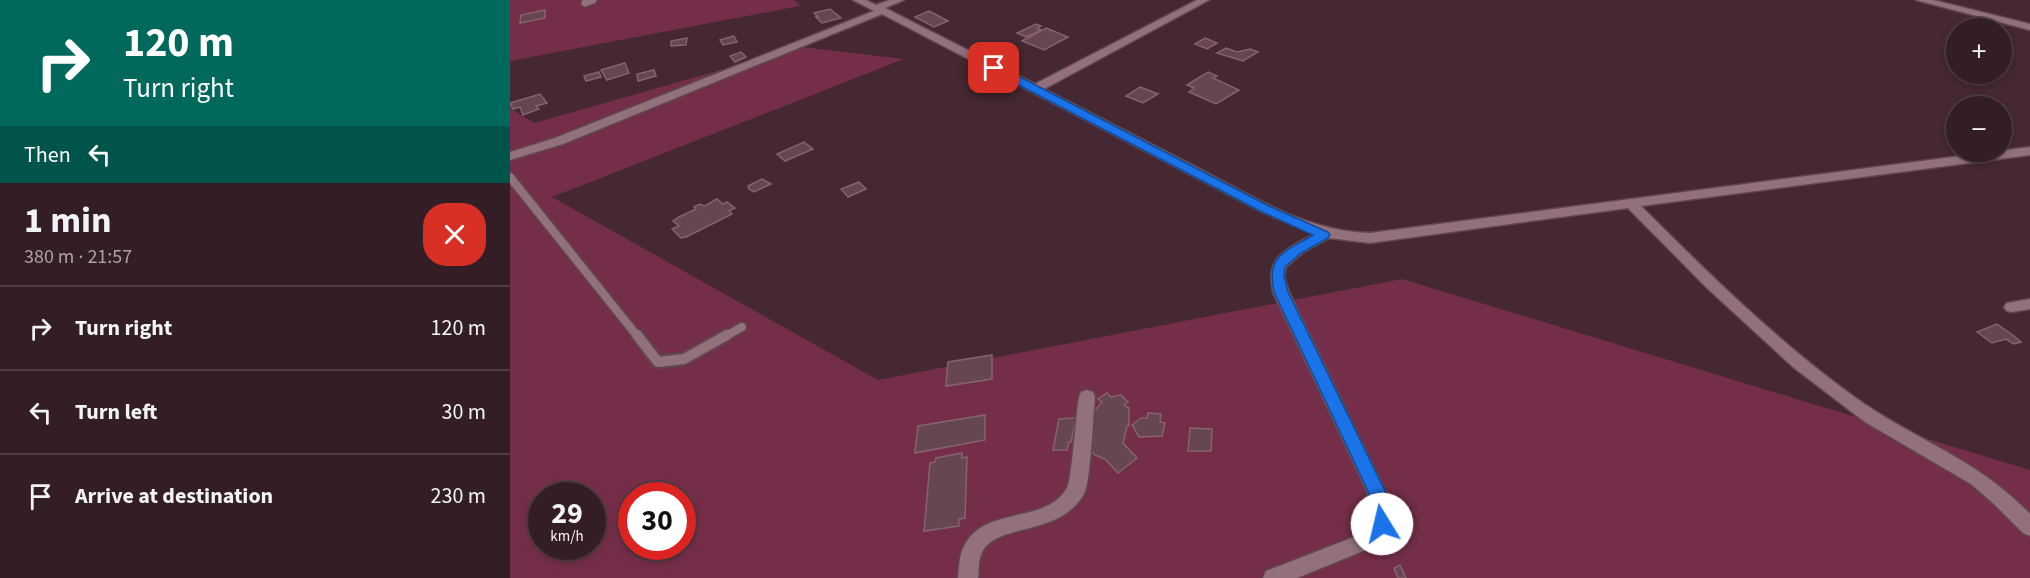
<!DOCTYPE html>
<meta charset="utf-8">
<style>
body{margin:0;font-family:"Source Sans 3",sans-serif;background:#3f2b32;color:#f1f3f6;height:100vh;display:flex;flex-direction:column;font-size:22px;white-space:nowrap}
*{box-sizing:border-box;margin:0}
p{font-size:20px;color:#a9a2a7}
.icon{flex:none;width:33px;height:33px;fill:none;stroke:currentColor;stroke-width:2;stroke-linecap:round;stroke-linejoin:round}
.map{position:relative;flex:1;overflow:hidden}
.panel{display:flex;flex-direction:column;background:#341e25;width:510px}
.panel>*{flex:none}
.guide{background:#00695c;color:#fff;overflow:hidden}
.tools{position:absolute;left:1436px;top:18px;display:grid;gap:12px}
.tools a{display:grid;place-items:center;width:66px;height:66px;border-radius:50%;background:#341e25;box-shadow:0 3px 9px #0003,0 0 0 2px #4e3c42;font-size:30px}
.speed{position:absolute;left:18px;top:482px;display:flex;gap:12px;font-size:30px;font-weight:700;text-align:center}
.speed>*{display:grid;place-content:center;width:78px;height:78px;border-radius:50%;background:#341e25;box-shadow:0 3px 9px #0003,0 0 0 2px #4e3c42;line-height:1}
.speed small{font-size:15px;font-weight:400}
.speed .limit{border:9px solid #d22;background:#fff;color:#111}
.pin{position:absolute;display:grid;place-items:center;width:51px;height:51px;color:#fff;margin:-26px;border-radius:12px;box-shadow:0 3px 9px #0006}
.me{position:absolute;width:66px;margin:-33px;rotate:351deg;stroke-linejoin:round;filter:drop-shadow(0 0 4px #0008)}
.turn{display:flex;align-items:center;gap:21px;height:126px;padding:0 24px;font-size:27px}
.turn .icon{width:78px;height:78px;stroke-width:2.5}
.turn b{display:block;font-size:42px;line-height:51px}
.then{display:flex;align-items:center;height:57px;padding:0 24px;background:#0003;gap:12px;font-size:22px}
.round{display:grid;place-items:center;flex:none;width:63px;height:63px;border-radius:24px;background:#3f2b32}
.overview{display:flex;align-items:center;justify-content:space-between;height:102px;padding:0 24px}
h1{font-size:36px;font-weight:700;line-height:45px}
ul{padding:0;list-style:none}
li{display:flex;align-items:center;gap:18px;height:84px;padding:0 24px;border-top:2px solid #4e3c42}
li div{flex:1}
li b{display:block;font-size:22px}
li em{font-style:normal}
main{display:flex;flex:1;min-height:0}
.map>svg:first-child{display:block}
</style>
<main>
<section class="panel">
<div class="guide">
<div class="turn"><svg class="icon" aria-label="right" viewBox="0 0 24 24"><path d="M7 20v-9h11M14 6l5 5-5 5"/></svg><div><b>120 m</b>Turn right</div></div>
<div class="then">Then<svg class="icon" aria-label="left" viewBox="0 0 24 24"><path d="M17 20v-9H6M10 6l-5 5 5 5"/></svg></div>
</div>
<div class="overview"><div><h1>1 min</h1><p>380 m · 21:57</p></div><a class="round" style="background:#d93025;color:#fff"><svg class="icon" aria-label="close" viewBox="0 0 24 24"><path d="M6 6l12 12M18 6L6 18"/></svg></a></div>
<ul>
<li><svg class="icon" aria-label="right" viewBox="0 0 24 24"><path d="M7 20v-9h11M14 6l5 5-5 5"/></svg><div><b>Turn right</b></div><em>120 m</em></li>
<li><svg class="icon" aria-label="left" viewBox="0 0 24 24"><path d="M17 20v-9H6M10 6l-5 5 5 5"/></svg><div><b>Turn left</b></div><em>30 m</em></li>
<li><svg class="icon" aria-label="arrive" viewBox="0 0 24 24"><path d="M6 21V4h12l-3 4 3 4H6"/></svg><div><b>Arrive at destination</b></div><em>230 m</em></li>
</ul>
</section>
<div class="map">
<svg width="1520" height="578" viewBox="0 0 1520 578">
<rect width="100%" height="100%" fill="#452831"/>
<!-- green -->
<g fill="#752e49" fill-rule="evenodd">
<polygon points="0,0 284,0 290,6 0,61"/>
<path d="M292,47L394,59L42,197L368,380L892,279L1520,470V578H0V108L24,123ZM32,495H82V546H32ZM122,495H172V546H122Z"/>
</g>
<!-- building -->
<g fill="#664650" stroke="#85636e" stroke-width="1.5">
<polygon points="320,9 331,18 312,23 306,17 308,17 304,13"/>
<polygon points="35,10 35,18 10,23 11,15"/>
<polygon points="419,11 438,21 424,27 405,17"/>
<polygon points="526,24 531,26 527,28 531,30 516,37 507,33"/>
<polygon points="536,28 558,37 534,50 512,41"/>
<polygon points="224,36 227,42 213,45 210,40"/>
<polygon points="177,38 176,45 161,46 161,41"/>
<polygon points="695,38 707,43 697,49 685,44"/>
<polygon points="716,48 727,52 740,49 748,52 733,61 707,53"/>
<polygon points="231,52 236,57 225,62 220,56"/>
<polygon points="115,63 119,73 97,80 91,70"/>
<polygon points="144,70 146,76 128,81 127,74"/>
<polygon points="89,72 91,77 76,81 74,76"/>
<polygon points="698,72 707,76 703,78 729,90 706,104 679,92 684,88 677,85"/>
<polygon points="630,87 648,94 633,103 616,96"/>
<polygon points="30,94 37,103 26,106 29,109 13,115 10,107 3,109 0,104 0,103"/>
<polygon points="294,142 303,149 275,161 267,154"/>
<polygon points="252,179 261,184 244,192 239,189 238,186"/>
<polygon points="349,182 356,189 338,197 331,189"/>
<polygon points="207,199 213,204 217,202 225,208 219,211 222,214 176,237 171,238 162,229 169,226 163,221 169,217 186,209 184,207 190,204 195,206"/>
<polygon points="1487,324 1504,336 1511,342 1503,344 1496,339 1482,343 1467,332"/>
<polygon points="482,355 482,379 436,386 438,362"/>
<polygon points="597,393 601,397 611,395 618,402 614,405 619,408 619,426 617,426 613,443 627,458 608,473 595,459 585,455 579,449 583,413 592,402 588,399"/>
<polygon points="638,413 651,414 650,422 655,423 652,436 629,437 622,425 631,418 637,418"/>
<polygon points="475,415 475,440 405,453 408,426"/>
<polygon points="566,418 561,442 559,442 557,450 543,450 549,419"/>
<polygon points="680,428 702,429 701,451 678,451"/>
<polygon points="452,453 452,458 457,457 455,518 449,519 449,526 414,531 420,463 425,462 426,458"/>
<polygon points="890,565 896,578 888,578 884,568"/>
</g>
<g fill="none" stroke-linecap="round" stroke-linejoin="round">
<!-- lane-far2 casing -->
<g stroke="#604850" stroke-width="9">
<polyline id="lane-far2" points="75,3 83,0"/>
</g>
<!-- lane-far1 casing -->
<g stroke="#604850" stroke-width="11">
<g id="lane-far1">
<polyline points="0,177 128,337"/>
<polyline points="214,337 232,327"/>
</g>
</g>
<!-- lane casing -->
<g stroke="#604850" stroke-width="14">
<polyline id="lane" points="127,335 148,362 174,359 217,335"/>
</g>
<!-- street casing -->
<g stroke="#604850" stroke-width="3">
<g id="street">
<path d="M343,0H356L366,5L380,0H394L375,8L525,84L687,0H699L534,89C586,116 638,142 690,169C743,197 798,232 860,233L1520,147V155L1131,206C1201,276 1272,346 1353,403C1412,443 1468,460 1520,514V536L1513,533L1484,504L1461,484L1355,422L1283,367L1197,288L1118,208L860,243L819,238L792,253L776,267L774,276L779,292L874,489L880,506L882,519L873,537L858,549L787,578H753L756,571L844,537L862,519L861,506L856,489L763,292C755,256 776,250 804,234L750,211L372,14L53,144L0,160V152L45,138L364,11Z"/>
<polygon points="1406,0 1423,0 1520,24 1520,30"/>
<polygon points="1520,299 1520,309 1502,312 1497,311 1494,307 1497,303"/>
<path d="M577,390L583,392L585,397C583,416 581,480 574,494C548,539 483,521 471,555C468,562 469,571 468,578H448C449,569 449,559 452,551C470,503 534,527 557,488C562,478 566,413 569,397L571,392Z"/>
</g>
</g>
<!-- lane-far2 -->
<use href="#lane-far2" stroke="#93717b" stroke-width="7"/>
<!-- lane-far1 -->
<use href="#lane-far1" stroke="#93717b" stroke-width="8"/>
<!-- lane -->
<use href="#lane" stroke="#93717b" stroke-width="10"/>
<!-- street -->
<use href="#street" fill="#93717b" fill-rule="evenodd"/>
</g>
<!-- route -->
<path fill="#1a73e8" stroke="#114b97" stroke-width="1.5" d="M480,65H487L759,206L818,232L820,235L818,238L791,253L775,267L774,276L778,292L874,489L882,511L878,530L872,532L866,530L863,524L865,511L857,489L764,292C756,256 774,252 803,235L750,211L480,70Z"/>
</svg>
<div class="tools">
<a>+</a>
<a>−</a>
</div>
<div class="speed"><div>29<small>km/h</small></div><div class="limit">30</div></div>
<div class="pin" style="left:484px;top:68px;background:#d93025"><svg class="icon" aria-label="arrive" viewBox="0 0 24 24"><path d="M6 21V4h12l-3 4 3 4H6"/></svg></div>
<svg class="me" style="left:872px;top:524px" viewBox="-20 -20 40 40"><circle r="19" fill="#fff"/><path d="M0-13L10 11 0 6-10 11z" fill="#1a73e8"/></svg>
</div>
</main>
